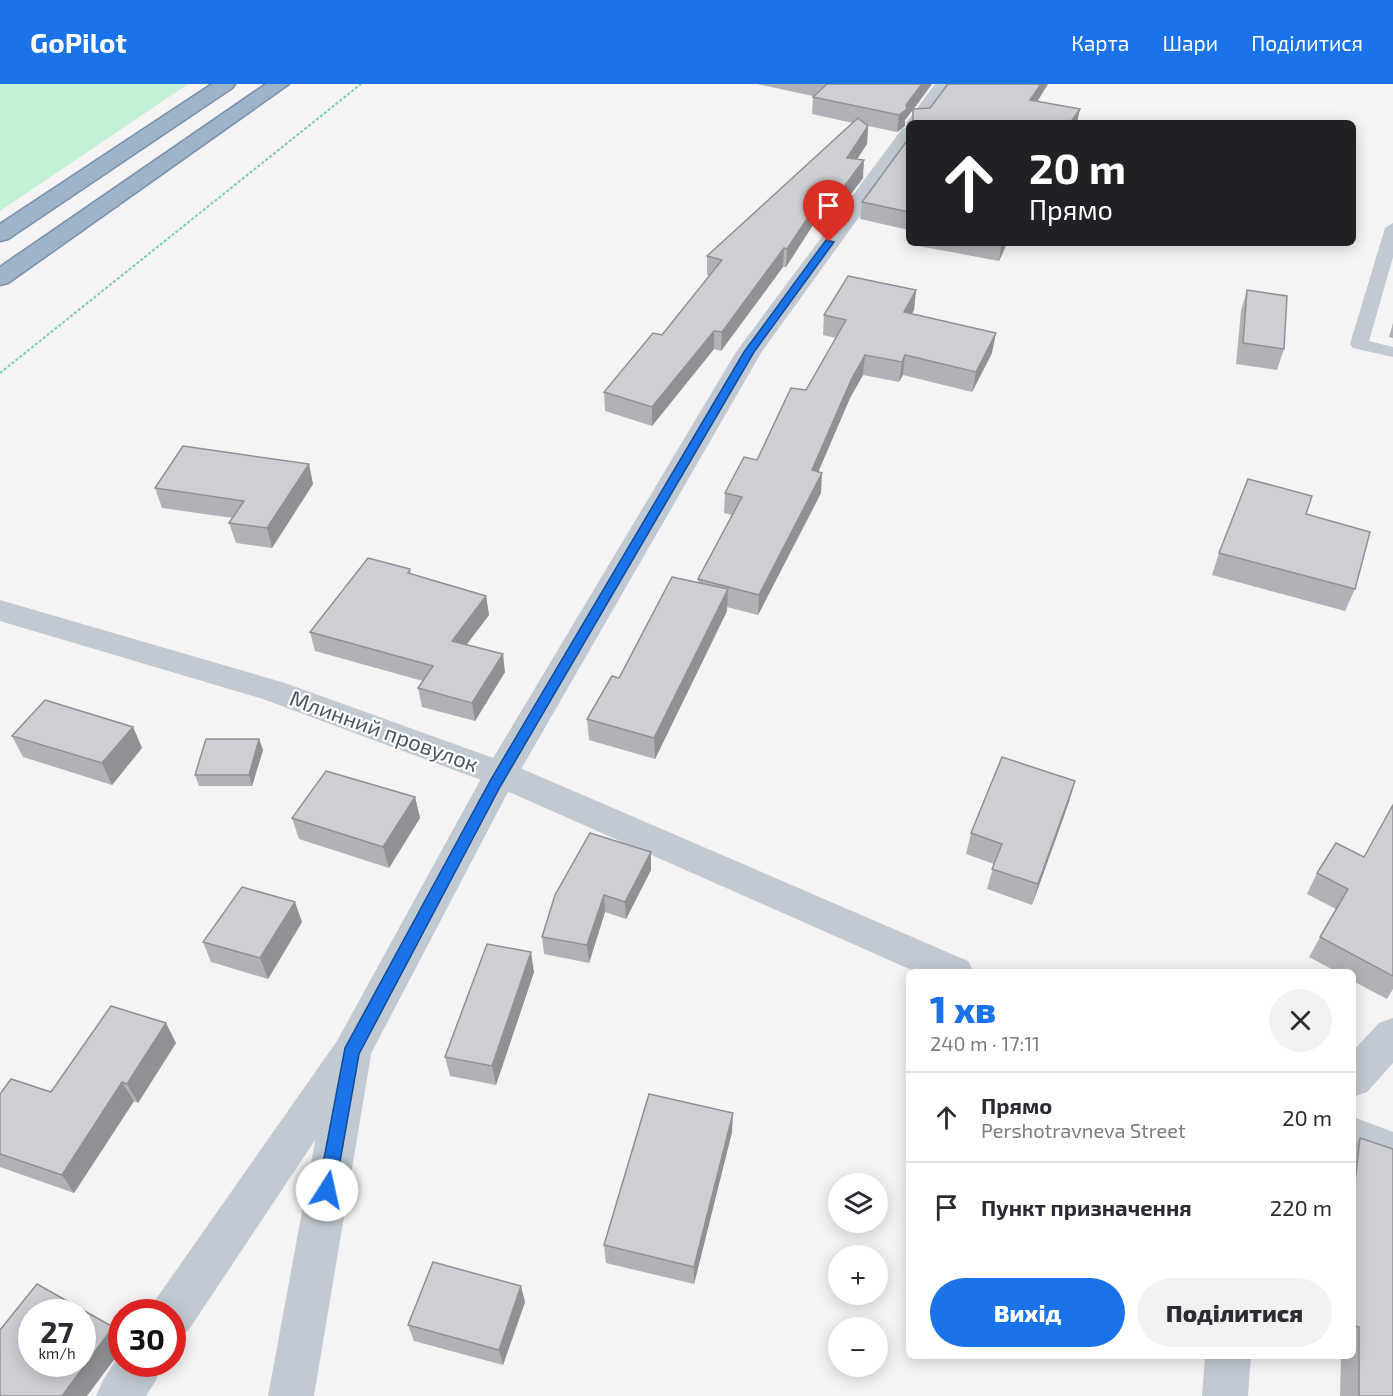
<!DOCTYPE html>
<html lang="uk">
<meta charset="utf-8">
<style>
body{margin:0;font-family:"Exo 2",sans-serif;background:#f2f2f3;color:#2b2b33;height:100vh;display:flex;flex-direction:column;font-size:22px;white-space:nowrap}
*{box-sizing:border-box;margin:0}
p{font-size:20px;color:#7c7c81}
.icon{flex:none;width:33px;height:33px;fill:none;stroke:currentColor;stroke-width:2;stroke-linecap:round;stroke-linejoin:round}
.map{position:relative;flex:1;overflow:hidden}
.sheet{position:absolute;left:906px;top:885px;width:450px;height:390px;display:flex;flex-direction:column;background:#fff;border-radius:9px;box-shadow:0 3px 15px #0003}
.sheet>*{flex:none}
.guide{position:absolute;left:906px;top:36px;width:450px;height:126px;border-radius:9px;box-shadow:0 3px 15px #0003;background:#202124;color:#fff;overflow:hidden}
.fabs{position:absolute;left:828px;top:1089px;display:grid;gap:12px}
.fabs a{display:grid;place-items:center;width:60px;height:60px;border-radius:50%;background:#fff;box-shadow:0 3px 15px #0003;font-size:30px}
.speed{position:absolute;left:18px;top:1215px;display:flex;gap:12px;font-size:30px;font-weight:700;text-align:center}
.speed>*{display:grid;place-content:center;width:78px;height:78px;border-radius:50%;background:#fff;box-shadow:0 3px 15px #0003;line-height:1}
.speed small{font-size:15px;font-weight:400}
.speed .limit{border:9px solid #d22;background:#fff;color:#111}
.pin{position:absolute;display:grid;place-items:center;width:51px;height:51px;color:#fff;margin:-62px -26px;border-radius:50% 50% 50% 0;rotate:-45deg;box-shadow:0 0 6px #0007}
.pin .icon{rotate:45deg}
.me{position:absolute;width:66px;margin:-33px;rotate:10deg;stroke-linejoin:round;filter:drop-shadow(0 0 4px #0008)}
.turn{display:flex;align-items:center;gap:21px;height:126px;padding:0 24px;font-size:27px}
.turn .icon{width:78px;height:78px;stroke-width:2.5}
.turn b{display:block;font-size:42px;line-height:51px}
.round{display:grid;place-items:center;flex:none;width:63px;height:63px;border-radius:32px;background:#f2f2f3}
.headline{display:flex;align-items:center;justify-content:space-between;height:102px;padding:0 24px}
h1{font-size:36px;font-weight:800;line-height:45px;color:#1a73e8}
.button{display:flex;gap:12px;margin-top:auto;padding:12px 24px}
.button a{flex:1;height:69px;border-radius:36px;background:#1a73e8;color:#fff;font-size:24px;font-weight:800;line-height:69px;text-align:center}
.button a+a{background:#f2f2f3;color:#2b2b33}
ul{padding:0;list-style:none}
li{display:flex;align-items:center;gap:18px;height:90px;padding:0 24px;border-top:2px solid #e1e1e2}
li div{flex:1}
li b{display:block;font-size:22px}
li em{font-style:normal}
header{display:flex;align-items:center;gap:36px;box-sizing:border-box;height:84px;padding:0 30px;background:#1a73e8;color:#fff}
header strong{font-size:28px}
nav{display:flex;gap:33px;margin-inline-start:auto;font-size:21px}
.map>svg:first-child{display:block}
</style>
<header>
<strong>GoPilot</strong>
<nav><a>Карта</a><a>Шари</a><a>Поділитися</a></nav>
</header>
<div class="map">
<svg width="1393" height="1312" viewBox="0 0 1393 1312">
<rect width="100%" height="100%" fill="#f5f3f3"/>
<!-- green -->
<polygon fill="#c3f1d5" points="0,0 188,0 0,127"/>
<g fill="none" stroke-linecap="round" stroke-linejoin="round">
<!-- trunk casing -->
<g stroke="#7690ad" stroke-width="3">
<g id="trunk">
<polygon points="212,0 235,0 232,4 8,155 0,157 0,140"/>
<polygon points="266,0 289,0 8,199 0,201 0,183"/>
</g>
</g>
<!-- path -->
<polyline stroke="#7ad0a6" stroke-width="2" stroke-dasharray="3 2" stroke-linecap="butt" points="0,289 361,0"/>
<!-- service -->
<g fill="#c1cad2" fill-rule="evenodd">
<polygon points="1393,139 1393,173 1369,257 1393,263 1393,273 1353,264 1350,260 1385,144"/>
<polygon points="1353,1033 1393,1048 1393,1076 1353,1061"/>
</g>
<!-- minor -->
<g fill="#c1cad2" fill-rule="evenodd">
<polygon points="0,516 285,599 513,681 968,877 974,888 916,888 489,699 263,615 0,537"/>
<polygon points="351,954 365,959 371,971 314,1312 268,1312 331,971 337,959"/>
</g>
<!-- tertiary -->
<g fill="#c1cad2" fill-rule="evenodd">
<polygon points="935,0 955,0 926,39 909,39 909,64 761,269 509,706 365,981 188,1247 172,1253 172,1228 151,1228 156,1215 337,957 483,691 736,268 902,45 908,43 906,39"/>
<polygon points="1393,934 1393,979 1367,1008 1353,1013 1353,967 1379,939"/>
<polygon points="122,1267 122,1280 163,1280 156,1296 146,1312 96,1312 103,1296"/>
<polygon points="1205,1272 1251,1272 1248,1312 1202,1312"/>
</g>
<!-- trunk -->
<use href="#trunk" fill="#9fb4c9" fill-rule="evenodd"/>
</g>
<!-- wall -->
<g fill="#b0b2b7">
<polygon points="757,0 932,0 914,25 1037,18 1077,39 912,39 913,26 905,36 905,42 897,48 868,42 867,60 857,75 863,94 836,130 822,127 786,183 783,183 721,267 714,265 652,342 605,327 604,308 662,251 710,192 707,191 707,172 853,39 812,30 813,13 813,12"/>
<polygon points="909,54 909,146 860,135 862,118"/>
<polygon points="920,159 1007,159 999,177 919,162"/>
<polygon points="916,206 914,226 911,230 992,269 972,308 903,291 899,298 863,291 850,314 818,388 821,409 758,531 727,523 727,527 655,675 589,656 587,635 619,594 698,498 698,495 732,431 724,429 725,409 757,376 806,306 836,254 823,251 824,231"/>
<polygon points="1247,206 1284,265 1277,286 1236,280 1241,227"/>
<polygon points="1393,239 1393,254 1389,253"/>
<polygon points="313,400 272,464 236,459 229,439 233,434 162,424 155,404"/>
<polygon points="1306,430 1355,505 1345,527 1212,491 1219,469"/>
<polygon points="410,485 411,490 486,512 489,531 466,561 505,588 475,637 422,623 418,604 423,597 315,567 310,548"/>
<polygon points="133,643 142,664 112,701 23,673 12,652"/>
<polygon points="259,655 263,666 252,702 199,702 195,691"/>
<polygon points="415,713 420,734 389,784 299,755 292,734"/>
<polygon points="1069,718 1032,821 987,805 994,780 966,770 971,749"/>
<polygon points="1393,721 1393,905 1387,915 1353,897 1353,888 1337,888 1309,873 1336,825 1307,810 1317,789 1364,773"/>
<polygon points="651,768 651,786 626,835 605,828 589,879 544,870 542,853"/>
<polygon points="302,838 268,895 211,878 203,858"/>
<polygon points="534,888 496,1001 450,992 445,973"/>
<polygon points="176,959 138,1019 134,1017 74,1109 0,1083 0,1010 51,1008"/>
<polygon points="732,1048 694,1200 606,1179 604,1161"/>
<polygon points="1360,1054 1393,1312 1340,1312 1341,1272 1353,1272 1353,1063"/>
<polygon points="525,1218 503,1281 414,1257 408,1241"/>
</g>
<!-- shaded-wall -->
<g fill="#909195">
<polygon points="922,0 932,0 905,36 905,42 897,48 899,31"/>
<polygon points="1041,0 1048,0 1028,33 1030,16"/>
<polygon points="1080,25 1077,39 1070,39"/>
<polygon points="868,42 867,60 846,92 847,74"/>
<polygon points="864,76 863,94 836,130 837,112"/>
<polygon points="824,109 822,127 786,183 787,165"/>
<polygon points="1002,159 1007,159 999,177"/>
<polygon points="784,164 783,183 721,267 722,248"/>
<polygon points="916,206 914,226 902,248 904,228"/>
<polygon points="714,247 714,265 652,342 652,323"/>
<polygon points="996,249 992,269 972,308 976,288"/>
<polygon points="865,271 863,291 850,314 810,407 812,386 852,294"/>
<polygon points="905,271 903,291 899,298 902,278"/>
<polygon points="309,380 313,400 272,464 267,444"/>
<polygon points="822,389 821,409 758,531 759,511"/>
<polygon points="728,505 727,527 655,675 654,654"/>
<polygon points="486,512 489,531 455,576 452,557"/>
<polygon points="503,570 505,588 475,637 472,619"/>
<polygon points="133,643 142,664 112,701 102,679"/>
<polygon points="259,655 263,666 252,702 249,691"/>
<polygon points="1075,697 1069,718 1032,821 1038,800"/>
<polygon points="415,713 420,734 389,784 383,763"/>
<polygon points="651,768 651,786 626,835 625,818"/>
<polygon points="604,811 605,828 589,879 587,861"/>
<polygon points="295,818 302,838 268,895 260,874"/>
<polygon points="531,868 534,888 496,1001 492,982"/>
<polygon points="166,939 176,959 138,1019 127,1000"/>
<polygon points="122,998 134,1017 74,1109 62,1091"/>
<polygon points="733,1029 732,1048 694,1200 694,1183"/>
<polygon points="521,1202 525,1218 503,1281 499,1266"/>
<polygon points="113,1243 122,1253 122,1265 87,1312 62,1312"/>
</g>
<!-- building -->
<g fill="#cdcfd5" stroke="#909195" stroke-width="1.5" fill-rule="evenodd">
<polygon points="827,0 922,0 906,21 907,25 899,31 813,13"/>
<polygon points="948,0 1041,0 1030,16 1080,25 1070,39 913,39 913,25 930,24"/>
<polygon points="858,34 868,42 847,74 864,76 837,112 824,109 787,165 784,164 722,248 714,247 652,323 604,308 653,249 662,251 722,176 707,172"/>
<polygon points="909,54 909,128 862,118"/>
<polygon points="848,192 916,206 904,228 996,249 976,288 905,271 902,278 865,271 852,294 812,386 822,389 759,511 698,495 742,413 725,409 744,373 757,376 791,304 806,306 846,236 824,231"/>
<polygon points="1247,206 1287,212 1284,265 1243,259"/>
<polygon points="183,362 309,380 267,444 229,439 244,417 155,404"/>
<polygon points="1248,395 1312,412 1306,430 1370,448 1355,505 1219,469"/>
<polygon points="368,474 410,485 408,489 486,512 452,557 503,570 472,619 418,604 433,582 310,548"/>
<polygon points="672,493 728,505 654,654 587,635 612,592 619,594"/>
<polygon points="45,616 133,643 102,679 12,652"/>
<polygon points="206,655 259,655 249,691 195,691"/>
<polygon points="1002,673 1075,697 1038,800 992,785 1002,760 971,749"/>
<polygon points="326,687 415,713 383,763 292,734"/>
<polygon points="1393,721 1393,892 1320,853 1348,805 1317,789 1336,759 1364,773"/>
<polygon points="590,749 651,768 625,818 604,811 587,861 542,853 555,811"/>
<polygon points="242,803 295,818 260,874 203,858"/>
<polygon points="487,860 531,868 492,982 445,973"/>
<polygon points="111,922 166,939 127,1000 122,998 62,1091 0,1070 0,1010 11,995 51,1008"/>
<polygon points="649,1010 733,1029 694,1183 604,1161"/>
<polygon points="1360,1054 1393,1065 1393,1312 1359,1312 1359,1243 1353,1241 1353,1116"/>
<polygon points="433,1178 521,1202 499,1266 408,1241"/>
<path d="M37,1200L113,1243L62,1312H0V1246ZM32,1228H82V1280H32Z"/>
</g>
<!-- route -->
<polygon fill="#1a73e8" stroke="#114b97" stroke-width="1.5" points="826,156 834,158 754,268 500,703 359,970 335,1106 333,1112 327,1115 321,1112 318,1106 345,964 490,697 744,268"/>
<g text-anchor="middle" stroke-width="4.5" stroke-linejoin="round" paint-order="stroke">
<!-- street labels -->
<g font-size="22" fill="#4a5661" stroke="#fff">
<text transform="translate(384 647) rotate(20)" y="8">Млинний провулок</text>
</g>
</g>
</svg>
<div class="fabs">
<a><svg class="icon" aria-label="layers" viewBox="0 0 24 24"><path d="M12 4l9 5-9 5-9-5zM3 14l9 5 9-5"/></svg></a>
<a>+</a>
<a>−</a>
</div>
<div class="speed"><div>27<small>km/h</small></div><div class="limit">30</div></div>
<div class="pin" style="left:829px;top:158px;background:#d93025"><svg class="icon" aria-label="arrive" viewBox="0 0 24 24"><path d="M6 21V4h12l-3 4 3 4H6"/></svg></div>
<svg class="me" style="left:327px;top:1106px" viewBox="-20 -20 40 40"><circle r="19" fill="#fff"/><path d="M0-13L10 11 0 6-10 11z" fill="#1a73e8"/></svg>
<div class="guide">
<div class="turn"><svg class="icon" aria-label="ahead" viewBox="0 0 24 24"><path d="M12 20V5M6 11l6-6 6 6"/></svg><div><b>20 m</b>Прямо</div></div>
</div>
<section class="sheet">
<div class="headline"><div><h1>1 хв</h1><p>240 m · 17:11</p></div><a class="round"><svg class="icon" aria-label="close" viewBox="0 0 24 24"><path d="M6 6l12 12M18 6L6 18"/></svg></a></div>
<ul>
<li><svg class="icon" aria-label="ahead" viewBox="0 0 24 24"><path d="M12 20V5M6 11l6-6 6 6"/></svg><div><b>Прямо</b><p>Pershotravneva Street</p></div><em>20 m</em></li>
<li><svg class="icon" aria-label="arrive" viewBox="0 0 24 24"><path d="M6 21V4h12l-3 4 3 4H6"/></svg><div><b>Пункт призначення</b></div><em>220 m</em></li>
</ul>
<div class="button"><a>Вихід</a><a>Поділитися</a></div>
</section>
</div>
